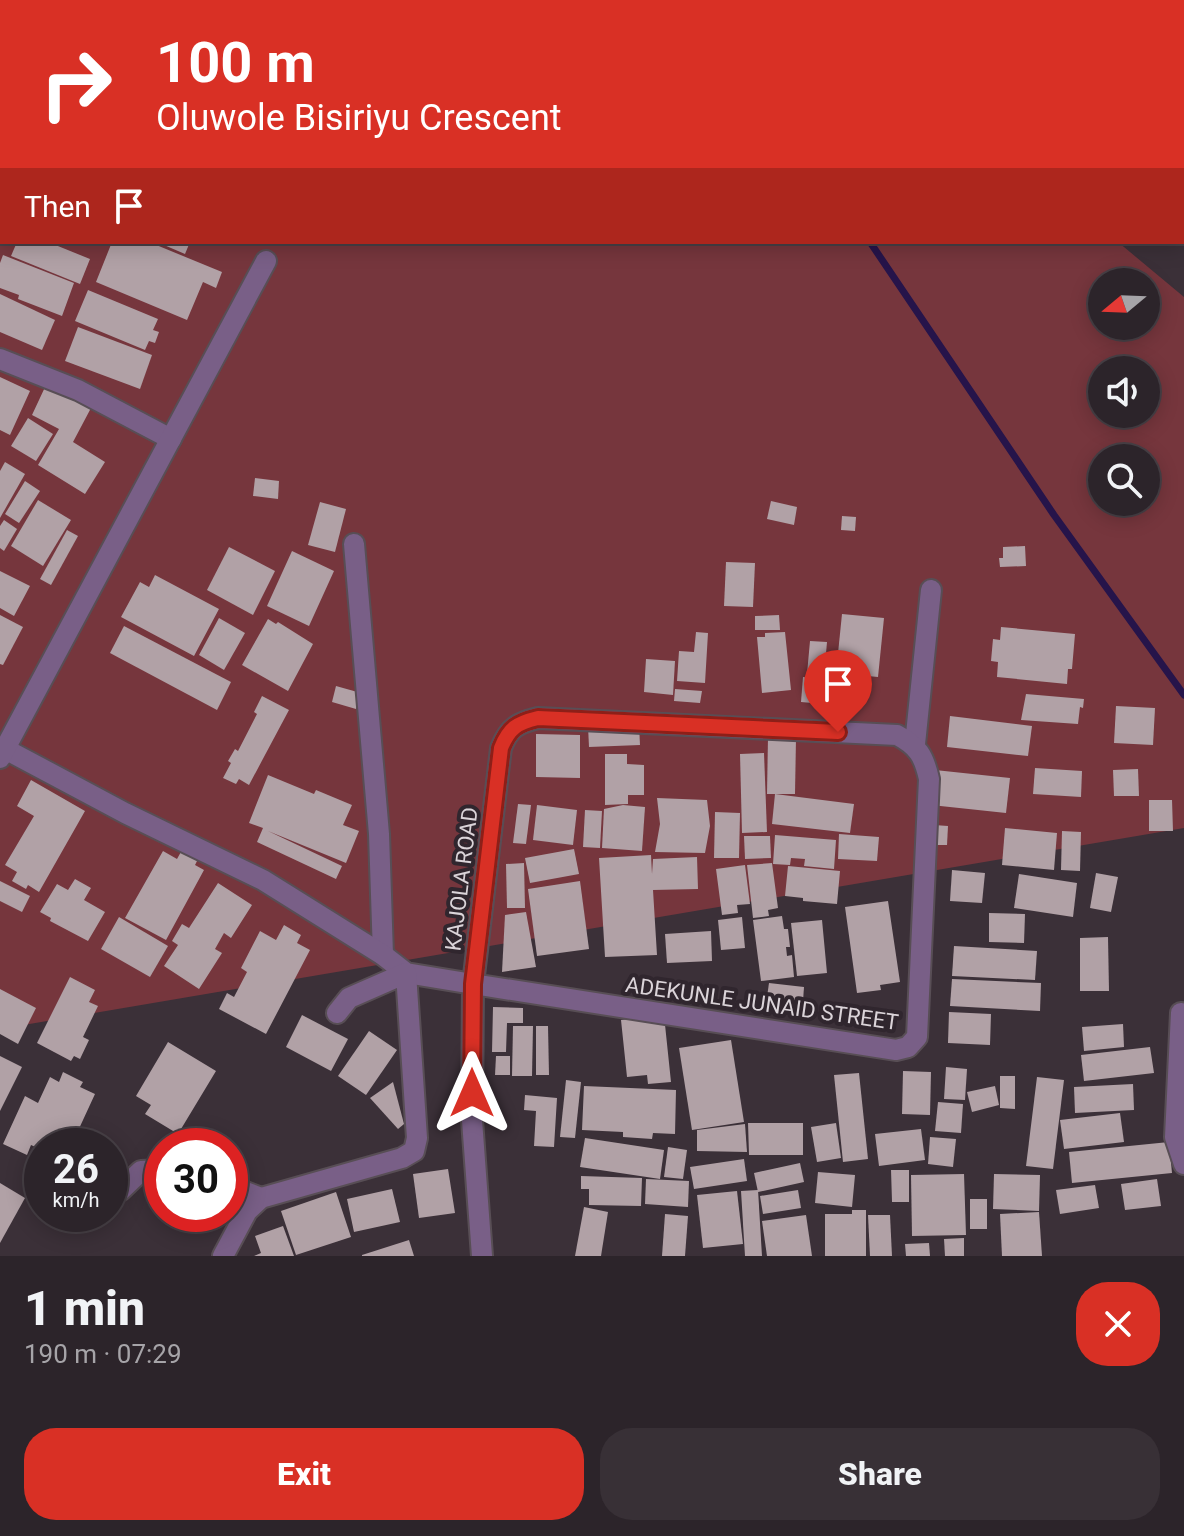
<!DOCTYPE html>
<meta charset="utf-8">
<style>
body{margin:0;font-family:Roboto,sans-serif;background:#383036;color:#f1f3f6;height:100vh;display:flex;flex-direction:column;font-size:30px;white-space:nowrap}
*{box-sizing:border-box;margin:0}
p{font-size:26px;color:#a6a4a8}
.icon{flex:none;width:44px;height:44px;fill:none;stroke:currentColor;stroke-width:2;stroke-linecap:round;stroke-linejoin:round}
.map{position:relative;height:1256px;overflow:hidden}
.side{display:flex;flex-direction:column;background:#2c242a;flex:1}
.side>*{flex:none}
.hud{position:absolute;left:0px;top:0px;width:1184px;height:244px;box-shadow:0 4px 20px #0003,0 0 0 2px #484147;background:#d93025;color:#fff;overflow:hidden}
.needle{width:52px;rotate:251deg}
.fabs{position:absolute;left:1088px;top:268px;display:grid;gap:16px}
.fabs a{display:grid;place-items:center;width:72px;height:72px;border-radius:50%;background:#2c242a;box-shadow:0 4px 20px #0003,0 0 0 2px #484147;font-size:40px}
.speed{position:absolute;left:24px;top:1128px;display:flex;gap:16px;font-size:40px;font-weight:700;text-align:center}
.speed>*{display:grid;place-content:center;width:104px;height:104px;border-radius:50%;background:#2c242a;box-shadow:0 4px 20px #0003,0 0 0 2px #484147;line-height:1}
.speed small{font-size:20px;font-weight:400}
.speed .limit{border:12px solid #d22;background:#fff;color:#111}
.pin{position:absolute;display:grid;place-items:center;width:68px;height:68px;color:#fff;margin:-82px -34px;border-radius:50% 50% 50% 0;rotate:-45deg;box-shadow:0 0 8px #0007}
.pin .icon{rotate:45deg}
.me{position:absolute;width:88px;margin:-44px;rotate:0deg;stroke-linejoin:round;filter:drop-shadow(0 0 6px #0008)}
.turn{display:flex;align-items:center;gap:28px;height:168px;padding:0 24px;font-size:36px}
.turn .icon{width:104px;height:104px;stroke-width:2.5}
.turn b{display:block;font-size:56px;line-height:68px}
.then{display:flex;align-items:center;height:76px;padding:0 24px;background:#0003;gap:16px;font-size:30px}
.round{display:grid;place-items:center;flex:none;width:84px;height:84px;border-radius:32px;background:#383036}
.headline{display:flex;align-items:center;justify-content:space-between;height:136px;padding:0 24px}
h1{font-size:48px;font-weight:800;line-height:60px}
.action{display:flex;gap:16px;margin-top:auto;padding:16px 24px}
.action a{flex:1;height:92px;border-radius:32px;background:#d93025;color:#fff;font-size:32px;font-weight:800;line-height:92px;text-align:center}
.action a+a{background:#383036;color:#f1f3f6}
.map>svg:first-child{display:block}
</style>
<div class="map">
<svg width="1184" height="1256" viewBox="0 0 1184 1256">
<rect width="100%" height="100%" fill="#3b3038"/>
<!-- green -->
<path fill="#76363d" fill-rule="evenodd" d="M0,0H853L855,2H2V242H1118L1184,297V828L0,1029ZM1102,282H1146V326H1102ZM1102,370H1146V414H1102ZM1102,458H1146V502H1102Z"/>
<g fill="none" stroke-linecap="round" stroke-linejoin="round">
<!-- stream -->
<g stroke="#26144a" stroke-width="7">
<polyline points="689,0 691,2"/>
<polyline points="870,242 1054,515 1184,695"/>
</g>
</g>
<!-- building -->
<g fill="#b1a1a6">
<polygon points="17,242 48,242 90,259 80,284 11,256"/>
<polygon points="112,242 149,242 222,272 216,288 203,282 187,320 96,282"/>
<polygon points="157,242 190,242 185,254"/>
<polygon points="3,255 74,283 62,316 18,299 19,295 0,288 0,263"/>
<polygon points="88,290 158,319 153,330 159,332 155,343 149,341 145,350 75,321"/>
<polygon points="0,294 55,320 42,350 0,332"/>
<polygon points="78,327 152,355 140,389 65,361"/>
<polygon points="0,377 30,391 10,435 0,430"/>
<polygon points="46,385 91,408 73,442 105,462 85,494 38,465 59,429 32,415"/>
<polygon points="28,418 53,434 36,461 11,446"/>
<polygon points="5,462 25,474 0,518 0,471"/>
<polygon points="255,478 279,481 278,499 253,496"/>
<polygon points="25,481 40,491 19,523 5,514"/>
<polygon points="38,500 71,520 43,566 11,546"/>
<polygon points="771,501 797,507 794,525 767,519"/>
<polygon points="320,502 346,509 335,552 308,545"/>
<polygon points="842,516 856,517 855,531 841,530"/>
<polygon points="4,520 17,529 4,551 0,548 0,526"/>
<polygon points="67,530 78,536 51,585 40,579"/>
<polygon points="1025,546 1026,566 1000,567 999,558 1003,558 1003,547"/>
<polygon points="229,547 275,571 253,615 207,590"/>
<polygon points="292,551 334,571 309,626 267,606"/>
<polygon points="726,562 755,563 753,607 724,606"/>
<polygon points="0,571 30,586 14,616 0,608"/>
<polygon points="155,575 219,609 194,656 121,617 140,582 149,587"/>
<polygon points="842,614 884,618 878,677 836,673"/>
<polygon points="0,615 23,627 3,665 0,664"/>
<polygon points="779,615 780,630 755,630 755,616"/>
<polygon points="219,618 245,633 224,670 199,655"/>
<polygon points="268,619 276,624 278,622 313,644 288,691 242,665"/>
<polygon points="124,626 231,682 217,710 110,653"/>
<polygon points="1001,627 1075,634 1072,669 1068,669 1067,684 997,677 998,662 991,661 993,639 1000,640"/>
<polygon points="696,632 708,633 705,683 677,681 679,651 694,652"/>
<polygon points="785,632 791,690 762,693 757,637 765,637 765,633"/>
<polygon points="810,641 827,642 824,676 807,674"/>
<polygon points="646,659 675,661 673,695 644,692"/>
<polygon points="803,677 825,679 823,704 801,702"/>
<polygon points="827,680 859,682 858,708 826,706"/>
<polygon points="336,686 361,693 356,709 332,702"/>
<polygon points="675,689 702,691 700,703 674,701"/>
<polygon points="1026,694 1084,699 1083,708 1080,707 1078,724 1021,720"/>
<polygon points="262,696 289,710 249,785 239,779 236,784 223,778 231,763 228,761 235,749 238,751 257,714 254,712"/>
<polygon points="1116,706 1155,708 1153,745 1114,743"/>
<polygon points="950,716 1032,726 1028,756 947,747"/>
<polygon points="639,725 640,745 589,747 588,726"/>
<polygon points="536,734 580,735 580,778 536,777"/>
<polygon points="768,737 796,738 795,794 767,794"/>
<polygon points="764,753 767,832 742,833 740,754"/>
<polygon points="605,754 627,754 627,764 644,765 644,795 628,795 628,804 605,805"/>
<polygon points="1035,768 1082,771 1081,797 1033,794"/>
<polygon points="1138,769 1139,796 1114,796 1113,770"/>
<polygon points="935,770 1010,778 1006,813 931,805"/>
<polygon points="268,775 314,794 316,790 352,805 343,825 359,831 346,863 268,831 342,866 336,879 257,842 263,828 249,823"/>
<polygon points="31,780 85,811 39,892 28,885 26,889 12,881 17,872 5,865 34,816 17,806"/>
<polygon points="775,794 854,804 850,833 772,824"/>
<polygon points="657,798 707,800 710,826 705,853 655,852 660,824"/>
<polygon points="1149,800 1172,800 1173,831 1149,831"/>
<polygon points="518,804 531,805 526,844 513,843"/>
<polygon points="537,805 577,810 573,845 533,840"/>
<polygon points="623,805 645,807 642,851 602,848 604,809"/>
<polygon points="585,810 602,811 600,848 583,847"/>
<polygon points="715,812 740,813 739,858 714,858"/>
<polygon points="934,825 948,826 947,845 933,845"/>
<polygon points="1005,828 1057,833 1054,870 1002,865"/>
<polygon points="1062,831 1081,832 1080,871 1061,870"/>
<polygon points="839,834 879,837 877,861 838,859"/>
<polygon points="775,835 836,840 834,869 804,866 805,859 791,858 790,865 773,864"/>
<polygon points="744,836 770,836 771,858 745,859"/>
<polygon points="574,849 579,874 530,883 525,858"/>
<polygon points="182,850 198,859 195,865 204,870 166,940 125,918 163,851 177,859"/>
<polygon points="651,855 652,874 653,859 697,857 698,889 653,890 657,955 605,957 599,858"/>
<polygon points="524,863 525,908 507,908 506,864"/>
<polygon points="772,863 778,908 768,910 769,916 753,918 747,865"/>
<polygon points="745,865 750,904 737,905 738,913 722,915 716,869"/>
<polygon points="788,866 840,871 837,904 803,901 803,898 785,896"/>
<polygon points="952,870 985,873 982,903 950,901"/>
<polygon points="1096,873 1118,877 1111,912 1090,908"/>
<polygon points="1019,874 1077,883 1073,917 1014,908"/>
<polygon points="75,879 91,888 84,900 105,912 88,941 50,921 51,918 40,912 57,884 68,890"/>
<polygon points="0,881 30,896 22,912 0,901"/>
<polygon points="580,881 589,949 537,956 528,889"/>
<polygon points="218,883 252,905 231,938 224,933 215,949 222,953 199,989 164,966 178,945 172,941 182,924 189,928"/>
<polygon points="888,901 900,982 880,985 881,990 857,993 845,907"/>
<polygon points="526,912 536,967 502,972 505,915"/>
<polygon points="989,913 1025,914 1024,943 989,942"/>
<polygon points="782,916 784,929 788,929 790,947 786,947 787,956 792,955 794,977 761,981 753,920"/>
<polygon points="119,917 168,946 150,977 101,949"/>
<polygon points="742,917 745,948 721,950 718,920"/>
<polygon points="822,920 827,973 797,976 791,923"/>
<polygon points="284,925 301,935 297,943 310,950 266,1034 219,1009 227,993 234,997 247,972 241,968 260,931 276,940"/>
<polygon points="711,931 712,961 667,963 665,934"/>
<polygon points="1108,937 1109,991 1080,991 1080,938"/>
<polygon points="954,946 1037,951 1035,980 952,976"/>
<polygon points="70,977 95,990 89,1002 98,1006 83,1037 89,1040 80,1059 74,1056 71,1061 37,1043"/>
<polygon points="952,979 1041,983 1040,1011 950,1006"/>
<polygon points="769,983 804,987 803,1001 767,997"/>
<polygon points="0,989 36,1008 18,1044 0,1034"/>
<polygon points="493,1007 523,1008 523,1023 507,1023 506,1052 492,1052"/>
<polygon points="949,1012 991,1014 990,1045 948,1043"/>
<polygon points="302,1015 348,1039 331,1071 286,1047"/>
<polygon points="664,1015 671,1082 648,1084 647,1075 627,1077 621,1020"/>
<polygon points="1123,1024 1124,1047 1084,1051 1082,1027"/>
<polygon points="513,1026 533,1026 532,1076 512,1076"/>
<polygon points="536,1026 548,1026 549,1075 536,1075"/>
<polygon points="369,1031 397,1050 366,1095 338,1076"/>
<polygon points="731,1040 744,1122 692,1130 679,1048"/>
<polygon points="168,1042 216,1071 178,1134 145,1114 151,1105 136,1096"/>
<polygon points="1150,1047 1154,1073 1084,1081 1081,1055"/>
<polygon points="0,1056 22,1067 0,1111"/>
<polygon points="496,1056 510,1056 510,1075 495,1075"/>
<polygon points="946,1067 967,1069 965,1100 944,1099"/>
<polygon points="903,1071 931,1072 930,1115 902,1114"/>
<polygon points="63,1072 83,1082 80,1087 95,1094 71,1146 42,1146 42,1150 31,1145 27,1155 3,1144 25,1096 38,1103 50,1077 59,1082"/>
<polygon points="859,1073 868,1159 843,1162 834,1075"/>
<polygon points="1000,1076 1015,1076 1015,1109 1000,1108"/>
<polygon points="1037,1077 1064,1080 1053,1169 1026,1166"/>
<polygon points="566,1080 581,1082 575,1138 560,1137"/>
<polygon points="393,1082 404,1124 398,1129 370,1098"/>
<polygon points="1133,1084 1134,1110 1075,1113 1074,1087"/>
<polygon points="584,1086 676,1090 675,1134 653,1133 652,1139 623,1137 623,1132 582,1130"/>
<polygon points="995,1086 999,1105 972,1112 967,1092"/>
<polygon points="525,1095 557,1098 554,1147 534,1146 536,1111 524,1110"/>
<polygon points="938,1102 963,1104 961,1133 935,1131"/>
<polygon points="1120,1113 1124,1142 1064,1149 1060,1120"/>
<polygon points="748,1123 803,1123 803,1155 749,1155"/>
<polygon points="836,1123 841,1158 817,1162 811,1127"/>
<polygon points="745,1124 747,1152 697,1151 697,1130"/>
<polygon points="921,1129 925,1160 879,1166 875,1134"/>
<polygon points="930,1137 956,1139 953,1167 928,1164"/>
<polygon points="585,1138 664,1150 660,1179 580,1167"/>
<polygon points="1169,1142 1172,1173 1072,1183 1069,1152"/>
<polygon points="668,1147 687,1150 683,1179 664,1177"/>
<polygon points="744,1159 747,1181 694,1189 690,1167"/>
<polygon points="800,1163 804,1182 758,1192 754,1173"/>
<polygon points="448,1169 455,1213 419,1218 413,1174"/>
<polygon points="891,1170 909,1170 909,1202 892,1202"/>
<polygon points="818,1172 855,1175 852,1207 815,1203"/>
<polygon points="964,1174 966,1235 912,1236 911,1175"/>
<polygon points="994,1174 1040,1175 1039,1211 993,1209"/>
<polygon points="581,1176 642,1178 641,1206 589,1205 589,1189 581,1189"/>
<polygon points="646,1179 689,1181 688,1207 645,1204"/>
<polygon points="1157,1179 1161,1206 1125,1210 1121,1184"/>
<polygon points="0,1183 25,1198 0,1243"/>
<polygon points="1095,1185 1099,1208 1060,1214 1056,1190"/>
<polygon points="38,1186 42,1189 40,1210 28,1204"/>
<polygon points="392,1189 400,1222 354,1232 347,1199"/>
<polygon points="758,1190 762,1256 745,1256 741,1191"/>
<polygon points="798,1190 801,1208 763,1214 760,1196"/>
<polygon points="737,1191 743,1244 703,1248 697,1195"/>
<polygon points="110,1192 118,1196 113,1213 110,1213"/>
<polygon points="336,1192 351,1237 296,1255 281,1211"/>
<rect x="970" y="1199" width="17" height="30"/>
<polygon points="584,1207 608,1212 601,1256 575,1256"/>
<polygon points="852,1210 866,1210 866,1256 825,1256 825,1214 852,1214"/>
<polygon points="1039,1212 1042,1256 1002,1256 1000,1214"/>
<polygon points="665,1214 688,1216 685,1256 662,1256"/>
<polygon points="806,1215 812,1256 767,1256 762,1221"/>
<polygon points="868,1215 890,1215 892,1256 870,1256"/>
<polygon points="283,1226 294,1256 254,1256 261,1253 255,1236"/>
<polygon points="964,1238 964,1256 945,1256 944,1239"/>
<polygon points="409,1240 414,1256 362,1256 362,1255"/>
<polygon points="929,1243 930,1256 906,1256 905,1244"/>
</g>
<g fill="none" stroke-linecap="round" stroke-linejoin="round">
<!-- minor casing -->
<g stroke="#584e55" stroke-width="24">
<g id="minor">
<polyline points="1152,2 1152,0"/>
<polyline points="1182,82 1184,84"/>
<polyline points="0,359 78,390 171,439"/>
<polyline points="354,544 379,834 383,955"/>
<polyline points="915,744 931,590"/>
<path d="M5,749L125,813L263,880L383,955L406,973L473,984L896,1050L908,1047L917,1037L929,779C924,756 918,746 897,735L538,718C517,723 509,728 501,748L473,984L472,1120L482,1256"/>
<polyline points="0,758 266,261"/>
<polyline points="1181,1013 1175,1137 1184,1164"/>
<polyline points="230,1186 261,1198"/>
<polyline points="121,1190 141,1171 162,1170"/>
<polyline points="223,1256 247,1211 261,1198 402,1158 414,1151 417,1138 406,973 349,998 337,1013"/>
</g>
</g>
<!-- minor -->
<use href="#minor" stroke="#795f87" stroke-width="20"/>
</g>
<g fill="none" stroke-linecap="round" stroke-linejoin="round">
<!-- route casing -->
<g stroke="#8d1f18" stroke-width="20">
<path id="route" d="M472,1093L473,984L501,748C509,728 517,723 538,718L838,732"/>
</g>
<!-- route -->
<use href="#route" stroke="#d93025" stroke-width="14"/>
</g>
<g text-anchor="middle" stroke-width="8" stroke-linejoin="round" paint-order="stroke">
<!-- street labels -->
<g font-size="22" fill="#dbd4d9" stroke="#30262e">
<text transform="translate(461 879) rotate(-83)" y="8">KAJOLA ROAD</text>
<text transform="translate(762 1003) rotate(8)" y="8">ADEKUNLE JUNAID STREET</text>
</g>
</g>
</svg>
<div class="fabs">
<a><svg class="needle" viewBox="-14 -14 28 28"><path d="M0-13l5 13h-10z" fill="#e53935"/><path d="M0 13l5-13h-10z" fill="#a6a4a8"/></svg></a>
<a><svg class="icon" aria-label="sound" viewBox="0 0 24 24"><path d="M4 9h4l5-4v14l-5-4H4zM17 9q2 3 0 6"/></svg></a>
<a><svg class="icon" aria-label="search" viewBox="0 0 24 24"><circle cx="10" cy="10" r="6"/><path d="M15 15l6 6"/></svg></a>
</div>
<div class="speed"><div>26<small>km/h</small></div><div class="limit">30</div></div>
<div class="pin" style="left:838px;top:732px;background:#d93025"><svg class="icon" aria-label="arrive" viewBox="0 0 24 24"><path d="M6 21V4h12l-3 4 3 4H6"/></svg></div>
<svg class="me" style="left:472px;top:1093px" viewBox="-20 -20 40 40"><path d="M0-17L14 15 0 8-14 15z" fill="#d93025" stroke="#fff" stroke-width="4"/></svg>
<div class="hud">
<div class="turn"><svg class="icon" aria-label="right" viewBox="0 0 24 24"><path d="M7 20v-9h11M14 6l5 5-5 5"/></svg><div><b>100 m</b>Oluwole Bisiriyu Crescent</div></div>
<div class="then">Then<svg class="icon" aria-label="arrive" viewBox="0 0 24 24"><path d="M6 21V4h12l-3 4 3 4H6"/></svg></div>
</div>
</div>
<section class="side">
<div class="headline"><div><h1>1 min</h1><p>190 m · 07:29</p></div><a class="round" style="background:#d93025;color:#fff"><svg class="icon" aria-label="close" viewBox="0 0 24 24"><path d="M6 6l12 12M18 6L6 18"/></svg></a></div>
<div class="action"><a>Exit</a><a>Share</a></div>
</section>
